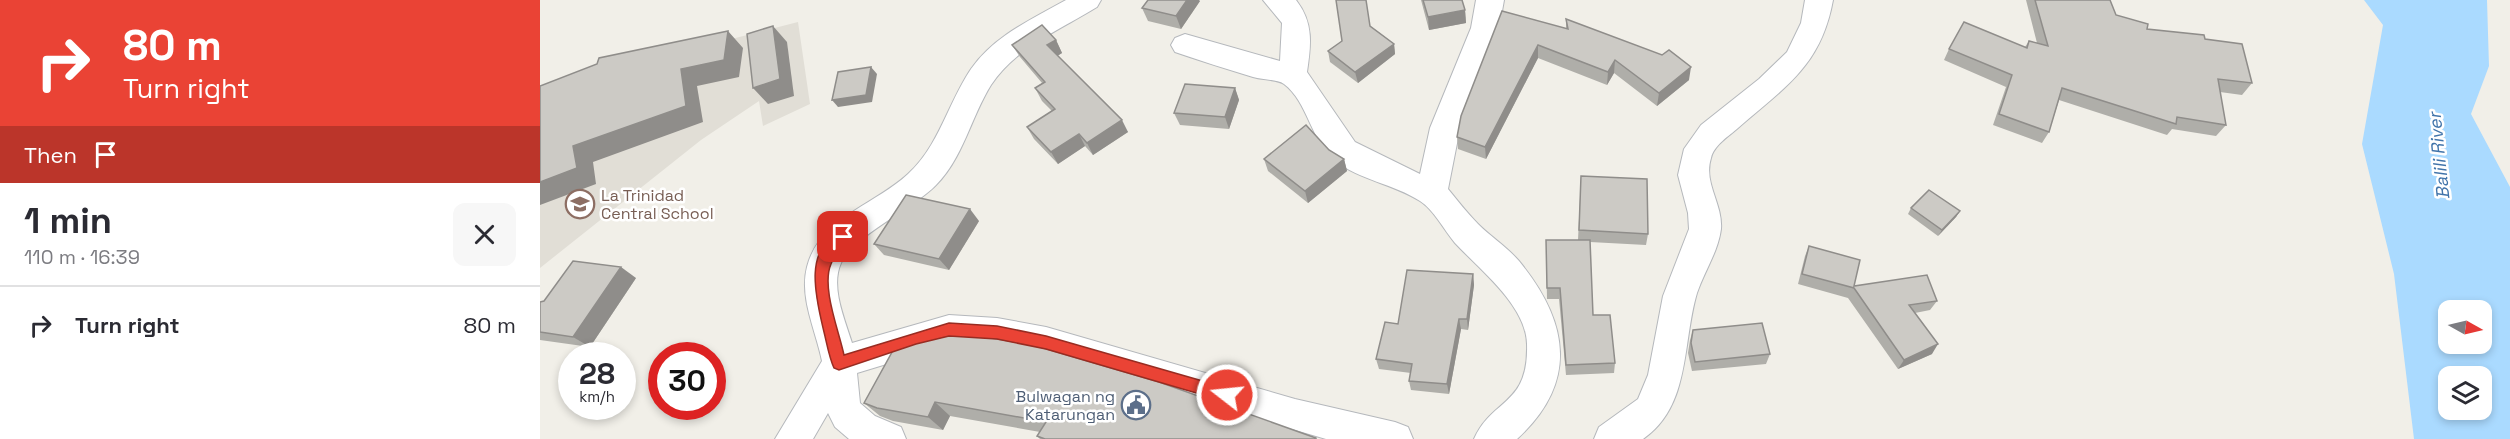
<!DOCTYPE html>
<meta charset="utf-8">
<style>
body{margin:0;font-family:"Space Grotesk",sans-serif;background:#f7f7f7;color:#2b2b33;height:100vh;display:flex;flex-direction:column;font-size:22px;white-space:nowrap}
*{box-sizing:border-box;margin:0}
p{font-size:20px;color:#7c7c81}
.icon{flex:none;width:33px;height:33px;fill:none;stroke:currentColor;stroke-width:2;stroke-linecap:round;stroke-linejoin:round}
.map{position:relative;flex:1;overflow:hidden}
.panel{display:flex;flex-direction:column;background:#fff;width:540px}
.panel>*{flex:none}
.top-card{background:#ea4335;color:#fff;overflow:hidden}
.needle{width:39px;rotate:98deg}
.buttons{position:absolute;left:1898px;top:300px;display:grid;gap:12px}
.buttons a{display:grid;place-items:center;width:54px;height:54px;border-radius:12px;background:#fff;box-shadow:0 3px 9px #0003;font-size:30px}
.speed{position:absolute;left:18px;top:342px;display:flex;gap:12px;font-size:30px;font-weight:700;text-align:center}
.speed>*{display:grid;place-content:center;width:78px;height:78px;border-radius:50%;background:#fff;box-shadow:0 3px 9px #0003;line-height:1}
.speed small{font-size:15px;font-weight:400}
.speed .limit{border:9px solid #d22;background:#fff;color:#111}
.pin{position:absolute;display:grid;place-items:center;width:51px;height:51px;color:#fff;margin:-26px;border-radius:12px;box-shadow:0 3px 9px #0006}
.me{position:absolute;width:66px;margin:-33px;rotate:286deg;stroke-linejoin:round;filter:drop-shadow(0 0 4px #0008)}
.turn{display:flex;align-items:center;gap:21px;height:126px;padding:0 24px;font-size:27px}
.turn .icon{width:78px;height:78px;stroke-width:2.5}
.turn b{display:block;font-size:42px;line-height:51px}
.then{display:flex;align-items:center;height:57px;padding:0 24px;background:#0003;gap:12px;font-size:22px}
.round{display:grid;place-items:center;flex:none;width:63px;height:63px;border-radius:12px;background:#f7f7f7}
.overview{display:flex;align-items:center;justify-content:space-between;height:102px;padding:0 24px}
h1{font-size:36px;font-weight:700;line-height:45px}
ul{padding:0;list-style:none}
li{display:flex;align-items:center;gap:18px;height:78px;padding:0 24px;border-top:2px solid #e1e1e2}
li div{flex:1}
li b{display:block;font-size:22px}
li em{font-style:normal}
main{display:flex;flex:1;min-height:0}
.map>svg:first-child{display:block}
</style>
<main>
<section class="panel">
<div class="top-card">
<div class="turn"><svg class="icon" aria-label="right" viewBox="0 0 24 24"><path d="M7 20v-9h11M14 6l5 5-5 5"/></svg><div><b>80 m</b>Turn right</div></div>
<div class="then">Then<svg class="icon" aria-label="arrive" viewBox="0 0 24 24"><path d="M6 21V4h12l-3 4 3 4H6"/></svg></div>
</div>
<div class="overview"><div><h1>1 min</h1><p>110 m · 16:39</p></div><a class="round"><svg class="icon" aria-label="close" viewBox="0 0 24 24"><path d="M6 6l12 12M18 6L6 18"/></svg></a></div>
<ul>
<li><svg class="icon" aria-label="right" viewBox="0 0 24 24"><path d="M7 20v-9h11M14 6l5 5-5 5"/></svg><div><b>Turn right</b></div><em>80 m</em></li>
</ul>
</section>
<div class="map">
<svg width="1970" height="439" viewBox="0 0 1970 439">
<rect width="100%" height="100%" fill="#f1efe8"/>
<!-- education -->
<polygon fill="#e1ded6" points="258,22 270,104 223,126 219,101 161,140 0,268 0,97 73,69"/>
<!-- water -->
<path fill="#aadaff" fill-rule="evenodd" d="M1824,0H1947L1949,66L1931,114L1970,187V439H1874L1854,274L1822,144L1843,25ZM1908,310H1941V344H1908ZM1908,376H1941V410H1908Z"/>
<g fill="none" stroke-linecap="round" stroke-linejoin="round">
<!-- minor casing -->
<g stroke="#b5b8bc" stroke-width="2">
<g id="minor">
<path d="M526,0H561L557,7C520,30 476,47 451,85C431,117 423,158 396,185C373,209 313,236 301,263C290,287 305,320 312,343L409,315L457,318L506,327L755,399L855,422L868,427L873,439H786L506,357L457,348L409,345L317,373L320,403L335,416L361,427L366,439H309L295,427L288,413L273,439H235L282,361C276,331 259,298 267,267C279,218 335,205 368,174C399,146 408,103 431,69C454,36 492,19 526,0Z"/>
<path d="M723,0H756C774,23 771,45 767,72L815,142L880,174L890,128L931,28L936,0H964L959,28L920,128L908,189C918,201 927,213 938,224C951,237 967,247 979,261C1029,322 1039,382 977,439H934C952,398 989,406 987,344C986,305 939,269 915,243C904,230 894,210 880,201C854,184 819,180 794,160C771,141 768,102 744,84C737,79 722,80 713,77C687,69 661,61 635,52L631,45L635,38L645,34L740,61L742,23Z"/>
<path d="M1265,0H1293C1281,66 1245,87 1198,128C1189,136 1174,145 1171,158C1163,183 1183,204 1181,229C1178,252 1164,272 1157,293C1142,343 1151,406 1103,439H1054L1059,427L1098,399L1108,375L1123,296L1149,229L1148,213L1138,175L1144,149L1161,125L1219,79L1247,52L1261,23Z"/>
</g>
</g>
<!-- minor -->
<use href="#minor" fill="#fff" fill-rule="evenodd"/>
</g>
<!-- wall -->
<g fill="#afaea9">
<polygon points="881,0 922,0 925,10 926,23 889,30"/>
<polygon points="1486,0 1570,0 1576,15 1607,29 1665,39 1712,83 1702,95 1680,92 1686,125 1676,136 1632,129 1627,135 1519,100 1509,132 1502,143 1453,125 1466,87 1404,60 1409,49 1485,47 1489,41 1497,43"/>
<polygon points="660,1 641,29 608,21 602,8"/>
<polygon points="962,11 1026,29 1026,19 1149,80 1117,106 1074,73 1067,85 998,58 946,159 918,149 917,137"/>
<polygon points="830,26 854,44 855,54 818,83 790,62 788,51"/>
<polygon points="516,40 522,53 517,56 588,132 553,155 545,146 518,164 494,139 487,127 512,111 502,101 495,88 502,83 480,57 472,45"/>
<polygon points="695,88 699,100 689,129 640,125 634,113"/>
<polygon points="789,150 804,159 807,171 768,203 728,171 724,159"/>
<polygon points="1041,176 1108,234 1106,245 1050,242 1053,315 1075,363 1074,373 1026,375 1019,299 1007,299 1006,240 1038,240"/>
<polygon points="1371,208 1420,211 1416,217 1398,236 1368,214"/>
<polygon points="439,221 409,270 344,255 334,244"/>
<polygon points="1269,246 1314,286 1397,301 1390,310 1375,313 1392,354 1358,369 1308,298 1258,284 1265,256"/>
<polygon points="933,274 934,285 928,330 921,329 909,394 871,390 869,381 871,373 839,369 836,359"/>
<polygon points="96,278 50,347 0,340 0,302"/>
<polygon points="1153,330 1230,354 1226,364 1152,371 1148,353 1150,340"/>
<polygon points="356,345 777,439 500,439 497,436 500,432 410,416 403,430 353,421 340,416 324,403"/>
</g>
<!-- shaded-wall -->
<g fill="#8f8d8a">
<polygon points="647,0 659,0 660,1 641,29 636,16"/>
<polygon points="925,10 926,23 889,30 888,17"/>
<polygon points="233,26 247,42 254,96 228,104 213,88"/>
<polygon points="188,31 203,48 199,77 157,86 163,122 53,162 56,184 0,205 0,182 33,146"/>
<polygon points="516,40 522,53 514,58 507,45"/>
<polygon points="854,44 855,54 818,83 815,72"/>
<polygon points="998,45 998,58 946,159 945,147"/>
<polygon points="1075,60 1074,73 1067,85 1068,72"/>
<polygon points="331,67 337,74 332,102 298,107 292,100"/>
<polygon points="1151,67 1149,80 1117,106 1119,93"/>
<polygon points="695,88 699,100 689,129 685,117"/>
<polygon points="582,120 588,132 553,155 547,143"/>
<polygon points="539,134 545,146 518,164 511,152"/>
<polygon points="804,159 807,171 768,203 765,191"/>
<polygon points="430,209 439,221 409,270 399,259"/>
<polygon points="1420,211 1416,217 1398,236 1402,230"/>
<polygon points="81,267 96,278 50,347 33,337"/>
<polygon points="933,274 934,285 928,330 927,319"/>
<polygon points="919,319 921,329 909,394 907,384"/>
<polygon points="1398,344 1392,354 1358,369 1364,360"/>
<polygon points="395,402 410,416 403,430 388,417"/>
</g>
<!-- building -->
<g fill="#cccac5" stroke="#8f8d8a" stroke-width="1.5">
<polygon points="608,0 647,0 636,16 602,8"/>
<polygon points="796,0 826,0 830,26 854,44 815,72 788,51 802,41"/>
<polygon points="883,0 922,0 925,10 888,17"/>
<polygon points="1495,0 1570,0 1576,15 1608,24 1607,29 1664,35 1665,39 1702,44 1712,83 1678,79 1686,125 1637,117 1636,124 1522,88 1509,132 1459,114 1472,75 1409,49 1424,22 1487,48 1489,41 1508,46"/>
<polygon points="962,11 1028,29 1026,19 1122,55 1129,50 1151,67 1119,93 1075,60 1068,72 998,45 945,147 917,137 921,116"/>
<polygon points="502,25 516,40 507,45 582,120 547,143 539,134 511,152 487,127 515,109 495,88 505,82 472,45"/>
<polygon points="233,26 240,79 213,88 207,34"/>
<polygon points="188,31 184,60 141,69 146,106 33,146 37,168 0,182 0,86 57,64 59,58"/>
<polygon points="331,67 326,95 292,100 298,72"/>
<polygon points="645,84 695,88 685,117 634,113"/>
<polygon points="766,125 789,150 804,159 765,191 724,159"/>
<polygon points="1041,176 1107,179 1108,234 1039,230"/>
<polygon points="1389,190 1420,211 1402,230 1371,208"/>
<polygon points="366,195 430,209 399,259 334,244"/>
<polygon points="1006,240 1050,240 1053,315 1070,315 1075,363 1026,365 1020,288 1007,288"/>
<polygon points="1269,246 1320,260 1314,286 1387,275 1397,301 1369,305 1398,344 1364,360 1314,288 1262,274"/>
<polygon points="33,261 81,267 33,337 0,332 0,302 4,301"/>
<polygon points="867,270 933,274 927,319 919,319 907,384 869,381 872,364 836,359 845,322 858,324"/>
<polygon points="1222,323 1230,354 1155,362 1151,343 1153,330"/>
<polygon points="395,333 439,336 493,345 619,382 776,438 776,439 505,439 497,436 506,422 395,402 388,417 337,408 324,403 356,345"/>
</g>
<!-- route -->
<path fill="#ea4335" stroke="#982c22" stroke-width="1.5" d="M303,232L309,237C305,247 295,253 291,264C281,287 299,331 304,355L409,323L457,326L506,336L687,388L692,390L694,395L692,400L687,402L506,349L457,339L409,336L376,344L299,370L294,368C289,357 287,344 284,332C277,302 261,246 303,232Z"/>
<!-- icons -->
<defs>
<g id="school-ring" transform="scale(1.5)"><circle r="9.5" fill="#fff" stroke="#8d6e63" stroke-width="1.5"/><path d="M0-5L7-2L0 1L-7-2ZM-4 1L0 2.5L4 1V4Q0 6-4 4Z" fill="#8d6e63"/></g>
<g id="civic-ring" transform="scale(1.5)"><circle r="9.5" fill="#fff" stroke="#5c6f8a" stroke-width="1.5"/><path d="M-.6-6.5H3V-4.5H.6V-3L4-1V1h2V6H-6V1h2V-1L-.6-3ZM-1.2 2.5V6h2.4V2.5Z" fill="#5c6f8a"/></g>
</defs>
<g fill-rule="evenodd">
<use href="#school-ring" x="40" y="204"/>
<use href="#civic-ring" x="596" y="405"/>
</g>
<g text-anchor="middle" stroke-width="5" stroke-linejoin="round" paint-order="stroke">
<!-- education labels -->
<g font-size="16" fill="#785e54" stroke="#fff" text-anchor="start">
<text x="61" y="201">La Trinidad<tspan x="61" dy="18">Central School</tspan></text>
</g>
<!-- service labels -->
<g font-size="16" fill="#4e5e75" stroke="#fff" text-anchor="end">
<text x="575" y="402">Bulwagan ng<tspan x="575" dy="18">Katarungan</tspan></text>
</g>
<!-- water labels -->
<g font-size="18" font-style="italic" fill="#4174aa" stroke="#fff">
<text transform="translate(1899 156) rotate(-96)" y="6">Balili River</text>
</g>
</g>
</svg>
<div class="buttons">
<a><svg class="needle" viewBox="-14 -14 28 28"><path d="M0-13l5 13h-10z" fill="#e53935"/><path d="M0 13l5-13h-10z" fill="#7c7c81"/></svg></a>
<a><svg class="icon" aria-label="layers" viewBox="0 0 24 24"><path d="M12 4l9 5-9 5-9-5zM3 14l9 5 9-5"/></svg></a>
</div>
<div class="speed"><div>28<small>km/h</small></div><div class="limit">30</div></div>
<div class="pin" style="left:303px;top:237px;background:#d93025"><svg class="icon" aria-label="arrive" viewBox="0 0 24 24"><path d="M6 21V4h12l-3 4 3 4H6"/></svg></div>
<svg class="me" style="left:687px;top:395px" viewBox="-20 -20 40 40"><circle r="17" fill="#ea4335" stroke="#fff" stroke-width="3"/><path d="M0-11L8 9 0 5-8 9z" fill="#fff"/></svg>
</div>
</main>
